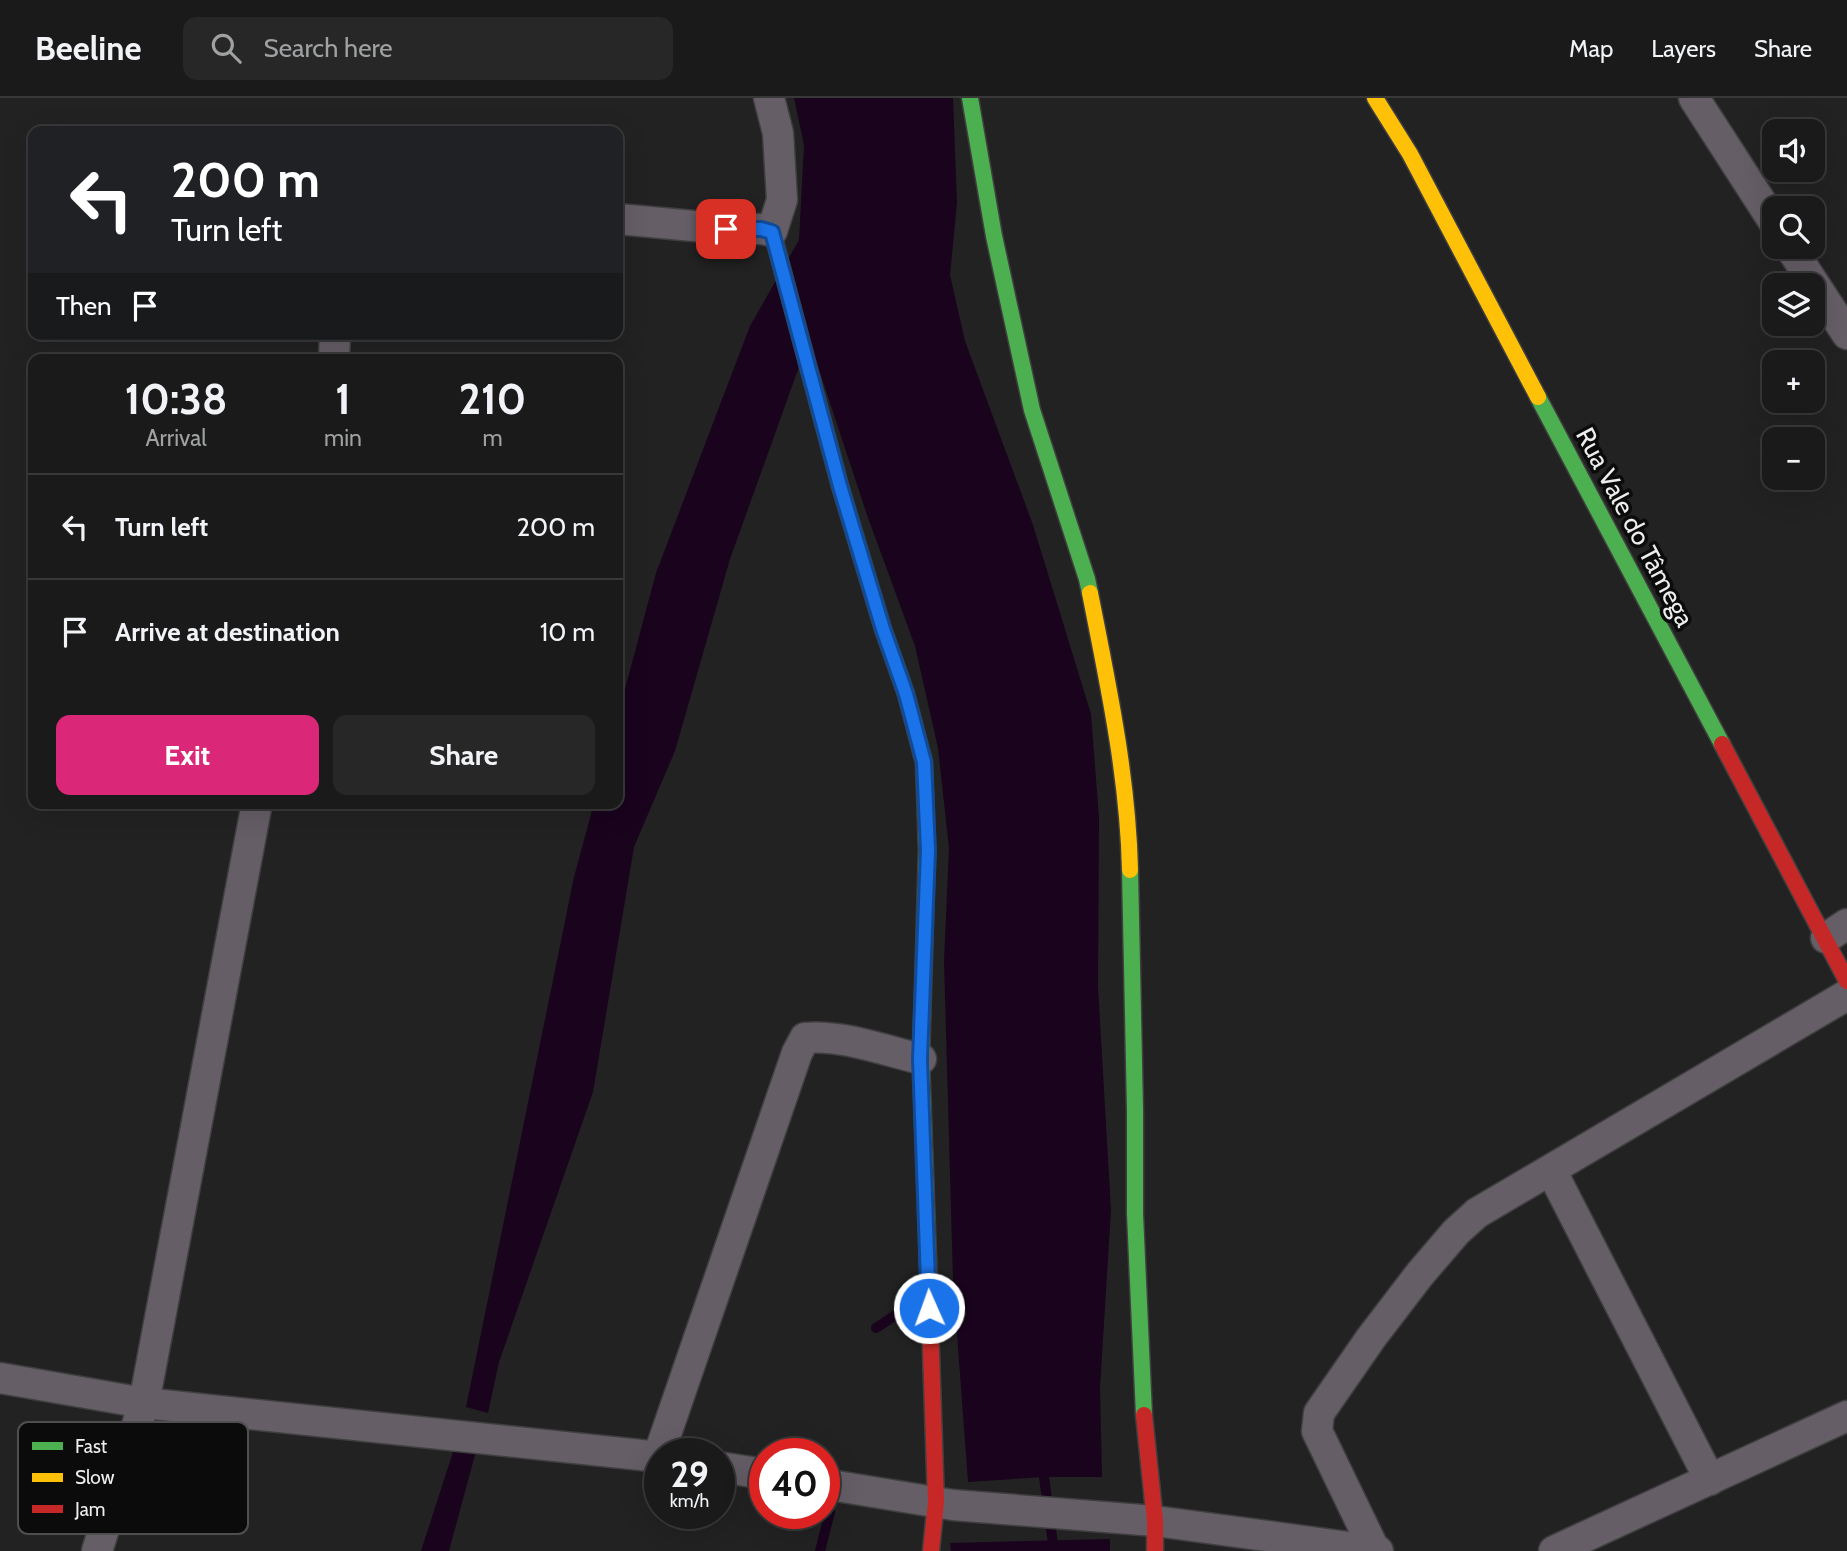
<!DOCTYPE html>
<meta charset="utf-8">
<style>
body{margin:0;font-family:Cabin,sans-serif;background:#272727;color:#f1f3f6;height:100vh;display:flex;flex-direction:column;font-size:26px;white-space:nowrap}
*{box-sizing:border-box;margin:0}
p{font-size:23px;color:#9fa1a2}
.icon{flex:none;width:38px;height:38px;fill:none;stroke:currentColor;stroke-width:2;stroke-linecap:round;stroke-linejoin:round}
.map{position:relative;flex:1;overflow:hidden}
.panel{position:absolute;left:28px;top:256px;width:595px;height:455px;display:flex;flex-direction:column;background:#1a1a1a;border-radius:14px;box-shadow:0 7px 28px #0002,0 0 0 2px #383839}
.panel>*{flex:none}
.guide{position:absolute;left:28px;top:28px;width:595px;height:214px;border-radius:14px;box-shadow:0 7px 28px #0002,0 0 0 2px #383839;background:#202124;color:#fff;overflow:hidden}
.buttons{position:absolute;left:1762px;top:21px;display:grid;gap:14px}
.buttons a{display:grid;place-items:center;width:63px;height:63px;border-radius:14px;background:#1a1a1a;box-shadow:0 7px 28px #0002,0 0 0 2px #383839;font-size:35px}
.speed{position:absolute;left:644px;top:1340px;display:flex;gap:14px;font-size:35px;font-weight:700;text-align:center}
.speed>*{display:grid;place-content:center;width:91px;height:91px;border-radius:50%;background:#1a1a1a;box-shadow:0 7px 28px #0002,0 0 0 2px #383839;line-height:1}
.speed small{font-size:18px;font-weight:400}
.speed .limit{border:10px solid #d22;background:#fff;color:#111}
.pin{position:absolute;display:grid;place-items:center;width:60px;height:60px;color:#fff;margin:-30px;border-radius:14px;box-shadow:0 4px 10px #0006}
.me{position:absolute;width:77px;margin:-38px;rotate:358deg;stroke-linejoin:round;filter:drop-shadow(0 0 5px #0008)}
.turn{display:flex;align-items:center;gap:24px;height:147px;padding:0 28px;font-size:32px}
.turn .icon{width:91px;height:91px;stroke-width:2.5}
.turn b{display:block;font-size:49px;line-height:60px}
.then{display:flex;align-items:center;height:66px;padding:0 28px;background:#0003;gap:14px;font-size:26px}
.eta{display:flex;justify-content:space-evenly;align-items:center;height:119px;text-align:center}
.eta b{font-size:42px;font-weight:800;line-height:49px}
.action{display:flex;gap:14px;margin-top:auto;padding:14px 28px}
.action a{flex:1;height:80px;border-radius:14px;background:#db2777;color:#fff;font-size:28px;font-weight:800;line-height:80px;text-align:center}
.action a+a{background:#272727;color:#f1f3f6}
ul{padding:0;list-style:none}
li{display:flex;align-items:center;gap:21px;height:105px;padding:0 28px;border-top:2px solid #383839}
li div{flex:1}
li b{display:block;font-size:26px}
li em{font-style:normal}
header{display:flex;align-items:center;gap:42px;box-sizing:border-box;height:98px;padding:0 35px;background:#1a1a1a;border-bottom:2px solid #383839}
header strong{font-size:33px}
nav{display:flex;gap:38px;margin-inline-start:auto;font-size:24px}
.search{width:490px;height:63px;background:#272727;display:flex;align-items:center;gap:18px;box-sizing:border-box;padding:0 24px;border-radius:14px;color:#9fa1a2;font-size:26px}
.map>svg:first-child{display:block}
</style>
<header>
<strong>Beeline</strong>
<div class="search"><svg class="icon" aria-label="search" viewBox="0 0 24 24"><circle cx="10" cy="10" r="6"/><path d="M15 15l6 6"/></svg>Search here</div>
<nav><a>Map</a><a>Layers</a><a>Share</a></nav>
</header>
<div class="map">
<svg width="1847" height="1453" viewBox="0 0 1847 1453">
<rect width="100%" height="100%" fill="#222"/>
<!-- water -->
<g fill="#19031d">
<polygon points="794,0 953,0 957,105 950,177 965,243 1033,427 1091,616 1099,720 1098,888 1111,1112 1100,1290 1102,1379 1044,1379 968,1384 953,1182 944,863 949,750 938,650 915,548 867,417 809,241 730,461 675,653 634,749 593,994 499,1264 488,1315 466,1309 574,779 594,705 618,705 618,617 656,475 750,228 799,142 804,47"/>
<polygon points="454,1351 476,1353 449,1453 421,1453"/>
<polygon points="1110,1441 1110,1453 951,1453 950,1445"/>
</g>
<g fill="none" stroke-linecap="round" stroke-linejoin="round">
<!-- stream -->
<g stroke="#19031d" stroke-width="10">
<polyline points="876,1230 917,1203"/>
<polyline points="1044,1367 1044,1379 1054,1453"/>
<polyline points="820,1453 830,1414"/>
</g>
<!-- street casing -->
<g stroke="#3f3f3f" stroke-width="33">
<g id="street">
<polyline points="1694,0 1774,124"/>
<polyline points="618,121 726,131 761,131 772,133 782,102 778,35 769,0"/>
<polyline points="1790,149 1847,236"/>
<polyline points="334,261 335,236"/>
<polyline points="1826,840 1847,826"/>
<polyline points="1551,1072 1710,1382"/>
<polyline points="0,1280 144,1305 660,1359"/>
<path d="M658,1359L797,955L805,940C841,936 886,953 921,961"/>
<polyline points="719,1369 765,1376"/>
<polyline points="824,1386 953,1407 1155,1423 1378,1453"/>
<polyline points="97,1453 144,1305 257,705"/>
<polyline points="1375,1453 1317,1333 1319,1315 1371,1240 1420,1176 1456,1134 1477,1115 1847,897"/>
<polyline points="1554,1453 1847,1318"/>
</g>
</g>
<!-- fast casing -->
<g stroke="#3f3f3f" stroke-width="19">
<g id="fast">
<polyline points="970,0 994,138 1032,312 1087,481 1090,495"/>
<polyline points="1538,299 1722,646"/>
<polyline points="922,657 924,664 927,752 921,961 928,1163"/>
<polyline points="1130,772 1135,1012 1135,1116 1144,1317"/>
</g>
</g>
<!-- slow casing -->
<g stroke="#3f3f3f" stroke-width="19">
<g id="slow">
<polyline points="1375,0 1410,56 1538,299"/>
<polyline points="772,133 840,388 883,531 906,596 922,657"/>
<path d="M1090,495C1108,586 1128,679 1130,772"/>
</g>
</g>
<!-- jam casing -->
<g stroke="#3f3f3f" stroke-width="19">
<g id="jam">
<polyline points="1722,646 1847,883"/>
<polyline points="928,1163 936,1404 931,1453"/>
<polyline points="1144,1317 1155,1423 1155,1453"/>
</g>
</g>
<!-- street -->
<use href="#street" stroke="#665e67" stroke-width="30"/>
<!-- fast -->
<use href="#fast" stroke="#4caf50" stroke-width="16"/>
<!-- slow -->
<use href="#slow" stroke="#ffc107" stroke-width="16"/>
<!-- jam -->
<use href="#jam" stroke="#c62828" stroke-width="16"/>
</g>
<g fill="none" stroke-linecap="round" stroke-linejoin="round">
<!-- route casing -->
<g stroke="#114b97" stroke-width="18">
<polyline id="route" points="726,131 761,131 772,134 840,388 883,531 906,596 924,664 928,752 920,961 929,1210"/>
</g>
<!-- route -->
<use href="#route" stroke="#1a73e8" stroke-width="12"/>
</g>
<g text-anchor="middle" stroke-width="7" stroke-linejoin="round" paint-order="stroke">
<!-- street labels -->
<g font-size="26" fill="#efeeef" stroke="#0c0b0c">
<text transform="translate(1635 429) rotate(62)" y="9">Rua Vale do Tâmega</text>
</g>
</g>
<!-- legend -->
<rect x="18" y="1324" width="230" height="112" rx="10" fill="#0c0b0c" stroke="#504f50" stroke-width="2"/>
<rect x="32" y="1344" width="31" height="8" fill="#4caf50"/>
<rect x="32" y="1375" width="31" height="9" fill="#ffc107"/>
<rect x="32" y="1407" width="31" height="8" fill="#c62828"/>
<g font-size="19" fill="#efeeef">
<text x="75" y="1355">Fast</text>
<text x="75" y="1386">Slow</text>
<text x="75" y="1418">Jam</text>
</g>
</svg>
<div class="buttons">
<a><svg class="icon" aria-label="sound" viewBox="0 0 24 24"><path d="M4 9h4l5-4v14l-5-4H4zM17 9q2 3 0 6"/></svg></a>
<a><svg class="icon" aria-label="search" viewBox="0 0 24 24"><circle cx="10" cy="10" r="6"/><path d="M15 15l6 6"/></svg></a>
<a><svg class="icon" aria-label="layers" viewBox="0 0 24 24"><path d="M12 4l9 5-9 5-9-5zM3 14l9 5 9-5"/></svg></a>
<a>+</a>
<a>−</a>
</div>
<div class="speed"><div>29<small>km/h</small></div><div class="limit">40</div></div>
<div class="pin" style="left:726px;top:131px;background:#d93025"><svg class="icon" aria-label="arrive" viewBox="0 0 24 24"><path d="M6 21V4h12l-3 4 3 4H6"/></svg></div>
<svg class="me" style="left:929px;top:1210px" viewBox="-20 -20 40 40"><circle r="17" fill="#1a73e8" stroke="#fff" stroke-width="3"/><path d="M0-11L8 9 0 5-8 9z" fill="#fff"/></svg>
<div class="guide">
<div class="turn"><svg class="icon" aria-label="left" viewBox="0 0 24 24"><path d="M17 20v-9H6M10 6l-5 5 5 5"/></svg><div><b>200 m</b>Turn left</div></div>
<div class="then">Then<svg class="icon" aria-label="arrive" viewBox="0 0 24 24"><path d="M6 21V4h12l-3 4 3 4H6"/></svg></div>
</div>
<section class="panel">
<div class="eta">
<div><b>10:38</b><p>Arrival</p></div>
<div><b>1</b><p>min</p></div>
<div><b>210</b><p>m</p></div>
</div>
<ul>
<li><svg class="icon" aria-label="left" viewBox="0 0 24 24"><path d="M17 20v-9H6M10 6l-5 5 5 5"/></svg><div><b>Turn left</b></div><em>200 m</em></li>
<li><svg class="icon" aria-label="arrive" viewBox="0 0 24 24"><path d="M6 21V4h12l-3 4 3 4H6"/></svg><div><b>Arrive at destination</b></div><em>10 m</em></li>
</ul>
<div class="action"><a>Exit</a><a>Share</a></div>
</section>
</div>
